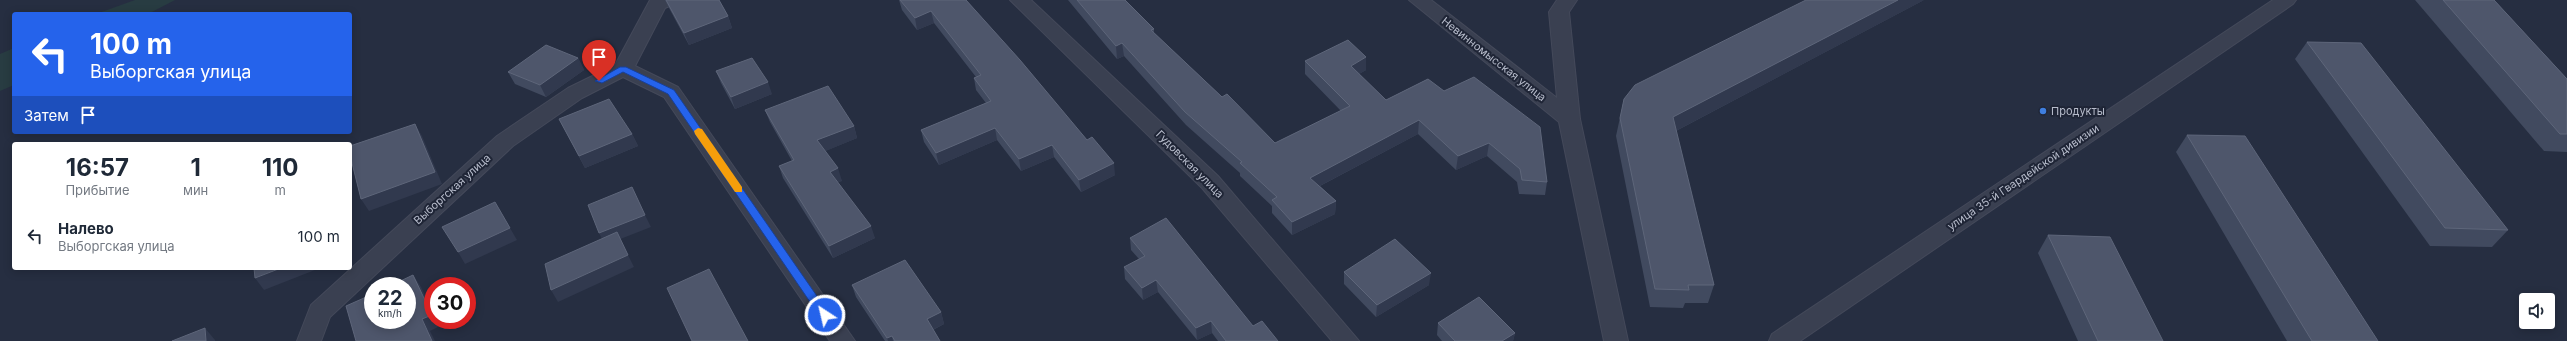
<!DOCTYPE html>
<html lang="ru">
<meta charset="utf-8">
<style>
body{margin:0;font-family:Inter,sans-serif;background:#f6f6f7;color:#1f2937;height:100vh;display:flex;flex-direction:column;font-size:15px;white-space:nowrap}
*{box-sizing:border-box;margin:0}
p{font-size:13px;color:#747a83}
.icon{flex:none;width:22px;height:22px;fill:none;stroke:currentColor;stroke-width:2;stroke-linecap:round;stroke-linejoin:round}
.map{position:relative;flex:1;overflow:hidden}
.details{position:absolute;left:12px;top:142px;width:340px;height:128px;display:flex;flex-direction:column;background:#fff;border-radius:4px;box-shadow:0 2px 10px #0003}
.details>*{flex:none}
.hud{position:absolute;left:12px;top:12px;width:340px;height:122px;border-radius:4px;box-shadow:0 2px 10px #0003;background:#2563eb;color:#fff;overflow:hidden}
.buttons{position:absolute;left:2519px;top:293px;display:grid;gap:8px}
.buttons a{display:grid;place-items:center;width:36px;height:36px;border-radius:4px;background:#fff;box-shadow:0 2px 10px #0003;font-size:20px}
.speed{position:absolute;left:364px;top:277px;display:flex;gap:8px;font-size:20px;font-weight:700;text-align:center}
.speed>*{display:grid;place-content:center;width:52px;height:52px;border-radius:50%;background:#fff;box-shadow:0 2px 10px #0003;line-height:1}
.speed small{font-size:10px;font-weight:400}
.speed .limit{border:6px solid #d22;background:#fff;color:#111}
.pin{position:absolute;display:grid;place-items:center;width:34px;height:34px;color:#fff;margin:-41px -17px;border-radius:50% 50% 50% 0;rotate:-45deg;box-shadow:0 0 4px #0007}
.pin .icon{rotate:45deg}
.me{position:absolute;width:44px;margin:-22px;rotate:325deg;stroke-linejoin:round;filter:drop-shadow(0 0 3px #0008)}
.turn{display:flex;align-items:center;gap:14px;height:84px;padding:0 12px;font-size:18px}
.turn .icon{width:52px;height:52px;stroke-width:2.5}
.turn b{display:block;font-size:28px;line-height:34px}
.then{display:flex;align-items:center;height:38px;padding:0 12px;background:#0003;gap:8px;font-size:15px}
.eta{display:flex;justify-content:space-evenly;align-items:center;height:68px;text-align:center}
.eta b{font-size:24px;font-weight:700;line-height:28px}
ul{padding:0;list-style:none}
li{display:flex;align-items:center;gap:12px;height:52px;padding:0 12px}
li div{flex:1}
li b{display:block;font-size:15px}
li em{font-style:normal}
.map>svg:first-child{display:block}
</style>
<div class="map">
<svg width="2567" height="341" viewBox="0 0 2567 341">
<rect width="100%" height="100%" fill="#262e41"/>
<!-- green -->
<g fill="#283c42">
<polygon points="135,0 175,0 148,14 96,14"/>
<polygon points="14,48 14,85 0,91 0,54"/>
</g>
<g fill="none" stroke-linecap="round" stroke-linejoin="round">
<!-- minor casing -->
<g stroke="#44495a" stroke-width="2">
<g id="minor">
<polygon points="650,0 677,0 674,4 665,8 635,66 678,87 855,341 830,341 664,97 623,77 582,98 513,146 330,317 321,341 297,341 311,305 497,136 568,88 615,65"/>
<polygon points="1010,0 1031,0 1218,176 1359,341 1332,341 1202,188"/>
<polygon points="1409,0 1431,0 1557,98 1549,12 1557,0 1577,0 1569,12 1580,119 1628,341 1604,341 1559,122"/>
<polygon points="2273,0 2296,0 2293,4 1800,341 1769,341 1772,334"/>
</g>
</g>
<!-- minor -->
<use href="#minor" fill="#3a4051" fill-rule="evenodd"/>
</g>
<!-- wall -->
<g fill="#414a5f">
<polygon points="665,0 719,0 728,16 732,28 689,45 669,8"/>
<polygon points="899,0 966,0 1115,175 1081,192 1054,157 1021,171 997,140 939,165 924,142 921,130 986,103 976,90 974,78 976,77 934,23 917,30 902,10"/>
<polygon points="1068,0 1125,0 1154,29 1154,33 1222,97 1275,143 1341,111 1305,74 1305,61 1366,70 1359,74 1386,100 1428,79 1547,182 1545,195 1519,194 1517,182 1487,156 1456,170 1418,134 1320,186 1336,201 1335,214 1292,235 1272,213 1272,206 1240,176 1240,173 1186,125 1124,56 1117,59"/>
<polygon points="1924,0 1676,131 1714,285 1708,303 1685,303 1683,308 1650,307 1616,136 1624,99"/>
<polygon points="2415,0 2494,0 2567,79 2567,152 2544,151"/>
<polygon points="2307,42 2508,230 2492,247 2430,246 2295,59"/>
<polygon points="578,58 584,70 546,97 515,84 508,72"/>
<polygon points="716,71 772,94 735,109 721,83"/>
<polygon points="765,110 854,126 857,138 825,151 842,181 837,182 875,238 833,258 783,178 779,166 792,161 770,122"/>
<polygon points="559,119 632,134 638,146 585,168"/>
<polygon points="2187,135 2378,341 2287,341 2176,152"/>
<polygon points="2048,235 2163,341 2078,341 2038,253"/>
<polygon points="1130,238 1253,326 1278,341 1218,341 1212,333 1197,340 1158,292 1143,300 1125,279 1124,267 1139,259 1131,250"/>
<polygon points="1344,272 1429,285 1376,317 1344,284"/>
<polygon points="852,285 941,312 944,324 933,330 940,341 885,341 856,297"/>
<polygon points="1438,323 1515,333 1513,341 1442,341 1437,335"/>
</g>
<!-- shaded-wall -->
<g fill="#31394e">
<polygon points="1898,0 1924,0 1668,135 1673,117"/>
<polygon points="931,11 934,23 917,30 915,18"/>
<polygon points="728,16 732,28 689,45 684,33"/>
<polygon points="1122,43 1124,56 1117,59 1116,46"/>
<polygon points="1366,57 1366,70 1350,79 1351,66"/>
<polygon points="578,58 584,70 546,97 540,85"/>
<polygon points="768,82 772,94 735,109 731,97"/>
<polygon points="1419,120 1418,134 1310,191 1310,178"/>
<polygon points="415,124 422,136 442,184 369,211 361,199"/>
<polygon points="854,126 857,138 821,153 817,140"/>
<polygon points="995,128 997,140 939,165 936,153"/>
<polygon points="632,134 638,146 585,168 579,156"/>
<polygon points="1489,143 1487,156 1456,170 1458,156"/>
<polygon points="1052,145 1054,157 1021,171 1019,159"/>
<polygon points="1114,163 1115,175 1081,192 1079,180"/>
<polygon points="838,168 842,181 834,184 830,172"/>
<polygon points="1336,201 1335,214 1292,235 1292,222"/>
<polygon points="645,215 651,227 605,245 599,233"/>
<polygon points="871,226 875,238 833,258 829,246"/>
<polygon points="510,228 517,240 465,264 458,252"/>
<polygon points="628,255 634,267 558,302 551,290"/>
<polygon points="281,268 320,268 264,290 255,278"/>
<polygon points="1431,273 1429,285 1376,317 1377,305"/>
<polygon points="413,275 421,287 433,313 433,320 436,320 440,326 430,331 435,341 432,341 422,319"/>
<polygon points="1156,280 1158,292 1143,300 1142,288"/>
<polygon points="941,312 944,324 930,331 927,319"/>
<polygon points="1211,321 1212,333 1197,340 1196,328"/>
<polygon points="205,328 215,340 215,341 206,341"/>
<polygon points="1515,333 1513,341 1502,341"/>
<polygon points="892,336 893,341 888,341 887,338"/>
</g>
<!-- building -->
<g fill="#4e566b" stroke="#5e667a">
<polygon points="666,0 719,0 728,16 684,33"/>
<polygon points="900,0 966,0 1020,60 1087,140 1092,137 1114,163 1079,180 1052,145 1019,159 995,128 936,153 921,130 991,101 974,78 981,75 931,11 915,18"/>
<polygon points="1077,0 1125,0 1154,29 1151,30 1222,97 1227,94 1275,143 1350,106 1305,61 1348,40 1366,57 1351,66 1386,100 1428,79 1444,91 1474,77 1540,127 1547,182 1522,180 1520,169 1489,143 1458,156 1419,120 1310,178 1336,201 1292,222 1272,200 1277,197 1240,163 1242,162 1185,112 1122,43 1116,46"/>
<polygon points="1806,0 1898,0 1673,117 1714,285 1688,285 1689,290 1655,289 1620,118 1624,99 1635,85"/>
<polygon points="2443,0 2494,0 2567,79 2567,134 2560,134"/>
<polygon points="2307,42 2361,43 2508,230 2445,228"/>
<polygon points="546,45 578,58 540,85 508,72"/>
<polygon points="752,58 768,82 731,97 716,71"/>
<polygon points="828,86 854,126 817,140 838,168 830,172 871,226 829,246 779,166 794,160 765,110"/>
<polygon points="609,99 632,134 579,156 559,119"/>
<polygon points="415,124 435,172 361,199 350,155 350,146"/>
<polygon points="2187,135 2245,136 2378,341 2312,341"/>
<polygon points="632,187 645,215 599,233 588,205"/>
<polygon points="495,202 510,228 458,252 442,227"/>
<polygon points="1166,218 1253,326 1262,321 1278,341 1226,341 1211,321 1196,328 1156,280 1142,288 1124,267 1145,256 1130,238"/>
<polygon points="617,232 628,255 551,290 545,264"/>
<polygon points="2048,235 2110,237 2163,341 2098,341"/>
<polygon points="1395,239 1431,273 1377,305 1344,272"/>
<polygon points="905,260 941,312 927,319 940,341 895,341 892,336 887,338 852,285"/>
<polygon points="254,268 281,268 255,278"/>
<polygon points="709,269 748,341 692,341 667,288"/>
<polygon points="413,275 432,315 422,319 432,341 356,341 346,306 373,294 373,320 407,320 407,286 390,286"/>
<polygon points="1479,297 1515,333 1502,341 1455,341 1438,323"/>
<polygon points="205,328 206,341 172,341"/>
</g>
<!-- route -->
<polygon fill="#2563eb" stroke="#184099" points="620,67 626,67 674,90 828,312 828,318 821,318 668,94 623,72 602,83 595,81"/>
<!-- slow -->
<polygon fill="#f59e0b" points="698,128 702,129 742,187 742,192 735,192 695,134 694,131"/>
<!-- markers -->
<circle fill="#3f7fe0" stroke="#1f2536" stroke-width="1.5" cx="2043" cy="111" r="4"/>
<g text-anchor="middle" stroke-width="4" stroke-linejoin="round" paint-order="stroke">
<!-- street labels -->
<g font-size="11" fill="#b7bccb" stroke="#1f2536">
<text transform="translate(1494 59) rotate(38)" y="4">Невинномысская улица</text>
<text transform="translate(1190 164) rotate(45)" y="4">Гудовская улица</text>
<text transform="translate(2023 177) rotate(-34)" y="4">улица 35-й Гвардейской дивизии</text>
<text transform="translate(452 189) rotate(-42)" y="4">Выборгская улица</text>
</g>
<!-- poi labels -->
<g font-size="11" fill="#b7bccb" stroke="#1f2536" text-anchor="start">
<text x="2051" y="115">Продукты</text>
</g>
</g>
</svg>
<div class="buttons">
<a><svg class="icon" aria-label="sound" viewBox="0 0 24 24"><path d="M4 9h4l5-4v14l-5-4H4zM17 9q2 3 0 6"/></svg></a>
</div>
<div class="speed"><div>22<small>km/h</small></div><div class="limit">30</div></div>
<div class="pin" style="left:599px;top:81px;background:#d93025"><svg class="icon" aria-label="arrive" viewBox="0 0 24 24"><path d="M6 21V4h12l-3 4 3 4H6"/></svg></div>
<svg class="me" style="left:825px;top:315px" viewBox="-20 -20 40 40"><circle r="17" fill="#2563eb" stroke="#fff" stroke-width="3"/><path d="M0-11L8 9 0 5-8 9z" fill="#fff"/></svg>
<div class="hud">
<div class="turn"><svg class="icon" aria-label="left" viewBox="0 0 24 24"><path d="M17 20v-9H6M10 6l-5 5 5 5"/></svg><div><b>100 m</b>Выборгская улица</div></div>
<div class="then">Затем<svg class="icon" aria-label="arrive" viewBox="0 0 24 24"><path d="M6 21V4h12l-3 4 3 4H6"/></svg></div>
</div>
<section class="details">
<div class="eta">
<div><b>16:57</b><p>Прибытие</p></div>
<div><b>1</b><p>мин</p></div>
<div><b>110</b><p>m</p></div>
</div>
<ul>
<li><svg class="icon" aria-label="left" viewBox="0 0 24 24"><path d="M17 20v-9H6M10 6l-5 5 5 5"/></svg><div><b>Налево</b><p>Выборгская улица</p></div><em>100 m</em></li>
</ul>
</section>
</div>
